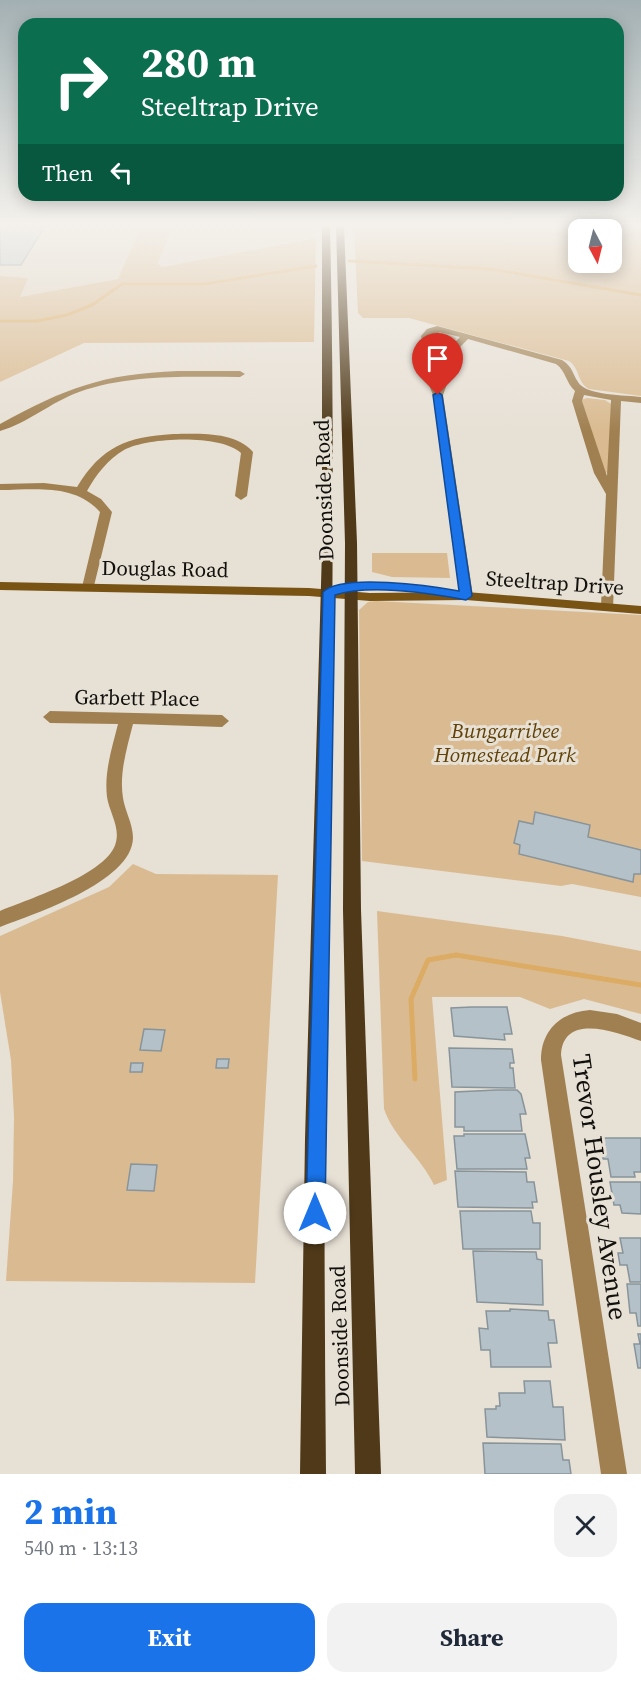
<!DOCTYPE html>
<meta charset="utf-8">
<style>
body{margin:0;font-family:"Source Serif 4",serif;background:#f2f2f3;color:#1f2937;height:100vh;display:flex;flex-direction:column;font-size:22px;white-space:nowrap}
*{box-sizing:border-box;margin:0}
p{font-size:20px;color:#747a83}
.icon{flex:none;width:33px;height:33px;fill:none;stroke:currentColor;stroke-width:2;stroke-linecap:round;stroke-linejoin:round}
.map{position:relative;height:1474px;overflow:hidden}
.sheet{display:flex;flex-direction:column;background:#fff;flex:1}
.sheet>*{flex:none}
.top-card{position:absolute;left:18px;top:18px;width:606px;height:183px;border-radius:18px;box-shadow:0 3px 15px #0003;background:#0b6e4f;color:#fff;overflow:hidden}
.needle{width:39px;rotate:173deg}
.fabs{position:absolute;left:568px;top:219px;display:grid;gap:12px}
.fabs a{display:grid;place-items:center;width:54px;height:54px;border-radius:12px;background:#fff;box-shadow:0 3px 15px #0003;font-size:30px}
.pin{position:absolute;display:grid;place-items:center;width:51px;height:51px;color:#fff;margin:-62px -26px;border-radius:50% 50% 50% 0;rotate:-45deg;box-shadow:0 0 6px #0007}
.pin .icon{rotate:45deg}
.me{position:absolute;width:66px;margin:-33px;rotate:0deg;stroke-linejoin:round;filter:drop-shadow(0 0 4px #0008)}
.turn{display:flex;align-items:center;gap:21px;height:126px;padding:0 24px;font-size:27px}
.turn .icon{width:78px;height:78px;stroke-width:2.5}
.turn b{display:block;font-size:42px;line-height:51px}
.then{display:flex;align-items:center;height:57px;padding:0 24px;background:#0003;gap:12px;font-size:22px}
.round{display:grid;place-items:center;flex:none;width:63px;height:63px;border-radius:18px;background:#f2f2f3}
.overview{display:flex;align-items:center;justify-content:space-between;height:102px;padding:0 24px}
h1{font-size:36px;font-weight:700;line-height:45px;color:#1a73e8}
.button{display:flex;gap:12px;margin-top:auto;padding:12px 24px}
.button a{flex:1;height:69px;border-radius:18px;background:#1a73e8;color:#fff;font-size:24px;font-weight:700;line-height:69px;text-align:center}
.button a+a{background:#f2f2f3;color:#1f2937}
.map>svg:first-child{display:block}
</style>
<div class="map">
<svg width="641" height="1474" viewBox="0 0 641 1474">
<rect width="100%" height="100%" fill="#e7e0d5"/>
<!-- built -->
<g fill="#e0d4c3">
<polygon points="0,226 141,226 118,279 19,297 27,278 0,276"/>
<polygon points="172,226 316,226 316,238 161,267 158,263"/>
</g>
<!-- green -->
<g fill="#dabb91" fill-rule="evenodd">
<polygon points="141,226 172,226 158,263 162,267 316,238 314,342 84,343 0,382 0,276 28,278 20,297 118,279"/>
<path d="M354,226H641V396L589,389C577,383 580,368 569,361L409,318H363L358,313ZM579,230H612V262H579Z"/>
<polygon points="435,332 443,332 456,338 439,381 431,336"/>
<polygon points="587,398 605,400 611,404 609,474 605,472 581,400"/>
<polygon points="372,553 447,553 450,578 392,577 372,572"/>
<polygon points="376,601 641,615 641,897 572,884 561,886 362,861 359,610 368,602"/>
<polygon points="133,864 156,874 278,875 255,1283 6,1281 13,1181 14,1117 11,1060 0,992 0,936 109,887"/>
<path d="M377,911L562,936L641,951V1014L584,999L550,1009L520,997H432L447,1180L434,1185C421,1157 394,1138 384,1109Z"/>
</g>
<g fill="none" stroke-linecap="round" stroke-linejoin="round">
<!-- stream-far1 -->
<g stroke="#dcab64" stroke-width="3">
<polyline points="349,261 490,269 641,295"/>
<polyline points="0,321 37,321 67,315 92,305 122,284 205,284 316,266"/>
</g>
<!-- stream -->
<polyline stroke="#dcab64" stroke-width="5" points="415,1079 411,999 428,960 456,955 641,985"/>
</g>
<!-- building -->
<g fill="#b5c1c8" stroke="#88949a" stroke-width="1.5">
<polygon points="0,226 45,226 21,265 0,265"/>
<polygon points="535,812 590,825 588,837 641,850 641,874 634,874 633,882 519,854 520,845 514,843 519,821 533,824"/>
<polygon points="472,1007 507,1007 512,1034 504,1034 505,1040 454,1036 451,1008"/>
<polygon points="144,1029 165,1030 161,1051 140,1050"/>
<polygon points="449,1048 512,1049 514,1063 510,1063 510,1068 513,1068 515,1088 452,1087"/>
<polygon points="217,1059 229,1059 228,1068 216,1068"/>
<polygon points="131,1063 143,1063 142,1072 130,1072"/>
<polygon points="496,1090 517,1090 521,1094 526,1114 520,1114 522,1131 464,1131 464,1127 455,1127 455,1092"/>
<polygon points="464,1134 525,1134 530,1158 525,1158 527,1169 457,1169 454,1136 464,1136"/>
<polygon points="601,1138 641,1138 641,1172 634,1172 635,1177 611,1177 608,1159 603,1159"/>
<polygon points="131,1164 157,1165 154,1191 127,1190"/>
<polygon points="455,1171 526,1172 527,1182 534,1182 537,1202 532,1202 533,1208 458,1207"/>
<polygon points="610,1182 641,1182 641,1214 622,1213 620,1205 614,1205"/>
<polygon points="460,1211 531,1211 533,1223 540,1223 540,1249 463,1249"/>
<polygon points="620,1238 641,1238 641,1282 630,1282 627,1265 620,1265 618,1253 623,1253"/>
<polygon points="473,1251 536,1252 537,1259 542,1260 543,1305 477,1302"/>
<polygon points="627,1284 641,1284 641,1326 638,1326 636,1313 630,1313"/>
<polygon points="510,1309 548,1311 549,1320 554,1320 557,1343 548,1343 551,1367 491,1367 490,1350 481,1350 479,1328 488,1329 486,1311 510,1311"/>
<polygon points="638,1334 641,1334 641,1368 638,1368 634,1344 640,1344"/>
<polygon points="524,1381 550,1381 553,1407 563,1407 565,1440 487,1437 485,1409 496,1409 496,1406 500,1406 499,1393 525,1393"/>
<polygon points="483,1443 561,1444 563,1460 569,1460 571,1474 485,1474"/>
</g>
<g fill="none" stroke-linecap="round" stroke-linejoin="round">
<!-- street -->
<g fill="#a08051" fill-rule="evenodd">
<path d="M437,326L562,360C573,367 572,373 578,382C586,396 626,395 641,397V403L621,401L613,609L608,610L601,606L606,494L594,473L572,401L575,391C566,383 566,371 556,364L468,339L461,346L443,395L473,596L466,600L461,599L433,395L427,380L421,336L427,329ZM440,332L460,337L452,345L438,382L431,336ZM584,395L611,400L607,476L582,401Z"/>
<path d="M178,371H240L245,374L240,377C186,377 130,374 79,392C51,402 28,423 0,431V424C66,388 102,374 178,371Z"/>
<path d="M173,434C198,434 235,431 253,452L247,496L241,500L235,496L241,453C221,434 148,437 124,450C108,459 96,475 87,491L101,499L112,512L93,590H83L82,587L100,512C74,483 35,490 0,490V484L44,483L77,487C102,446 127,437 173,434Z"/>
<path d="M50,711L222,715L229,721L222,727L133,724C127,748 119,773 123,798C125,811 133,824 133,838C132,882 34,914 0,927V911C28,899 109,874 116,842C120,827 109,811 107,797C104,772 112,748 118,724L50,723L43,717Z"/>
<path d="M590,1010L617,1014L641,1023V1041C616,1032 563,1012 561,1055L627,1474H601L541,1060C541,1030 561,1012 590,1010Z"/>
</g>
<!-- secondary -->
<polygon fill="#785314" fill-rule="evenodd" points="0,582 309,588 370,593 466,592 641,606 641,614 466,600 370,601 309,596 0,590"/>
<!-- primary -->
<g fill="#4f3919" fill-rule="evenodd">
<path d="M322,226H330C337,529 329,832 325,1135C324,1248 325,1361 326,1474H300L305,1139L322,550Z"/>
<polygon points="336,226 344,226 357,543 361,910 381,1474 355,1474 343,910 345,543"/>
</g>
</g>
<!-- sky -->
<linearGradient id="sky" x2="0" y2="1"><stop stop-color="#a3b0b3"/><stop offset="0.52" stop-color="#f4f1ec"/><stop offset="1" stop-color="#f4f1ec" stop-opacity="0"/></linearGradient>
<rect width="641" height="432" fill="url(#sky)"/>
<!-- route -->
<path fill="#1a73e8" stroke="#114b97" stroke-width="1.5" d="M438,392L442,395L472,596L466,600C429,593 370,584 335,595L325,1213L322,1220L315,1223L308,1220L306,1213L323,592C342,573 432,586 459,591L433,395Z"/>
<g text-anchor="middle" stroke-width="6" stroke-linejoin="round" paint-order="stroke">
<!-- street labels -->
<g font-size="21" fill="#12100c" stroke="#e7e0d5">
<text transform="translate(324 490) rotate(-92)" y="7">Doonside Road</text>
<text transform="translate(165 569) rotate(1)" y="7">Douglas Road</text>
<text transform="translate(555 583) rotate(4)" y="7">Steeltrap Drive</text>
<text transform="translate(137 698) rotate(1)" y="7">Garbett Place</text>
<text transform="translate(340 1336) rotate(-92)" y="7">Doonside Road</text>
</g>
<!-- park labels -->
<g font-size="21" font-style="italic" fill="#614105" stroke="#e7e0d5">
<text x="505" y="738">Bungarribee<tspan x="505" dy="24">Homestead Park</tspan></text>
</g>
<!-- near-street labels -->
<g font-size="26" fill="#12100c" stroke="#e7e0d5">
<text transform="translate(600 1187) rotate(82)" y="9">Trevor Housley Avenue</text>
</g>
</g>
</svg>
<div class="fabs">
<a><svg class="needle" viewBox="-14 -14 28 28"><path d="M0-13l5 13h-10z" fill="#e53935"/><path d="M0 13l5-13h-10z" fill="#747a83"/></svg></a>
</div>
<div class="pin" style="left:438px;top:395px;background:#d93025"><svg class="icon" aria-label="arrive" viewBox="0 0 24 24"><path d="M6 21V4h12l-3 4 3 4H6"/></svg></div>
<svg class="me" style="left:315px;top:1213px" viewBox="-20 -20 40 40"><circle r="19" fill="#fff"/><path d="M0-13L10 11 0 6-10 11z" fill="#1a73e8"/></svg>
<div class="top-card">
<div class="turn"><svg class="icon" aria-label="right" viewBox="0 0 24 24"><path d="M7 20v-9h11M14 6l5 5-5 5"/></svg><div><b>280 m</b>Steeltrap Drive</div></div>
<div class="then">Then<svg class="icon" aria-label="left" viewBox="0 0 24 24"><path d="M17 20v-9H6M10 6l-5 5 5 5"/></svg></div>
</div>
</div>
<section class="sheet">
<div class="overview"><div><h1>2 min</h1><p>540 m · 13:13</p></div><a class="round"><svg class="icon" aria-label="close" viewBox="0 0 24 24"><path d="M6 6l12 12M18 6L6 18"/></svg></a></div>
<div class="button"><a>Exit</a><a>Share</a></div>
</section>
